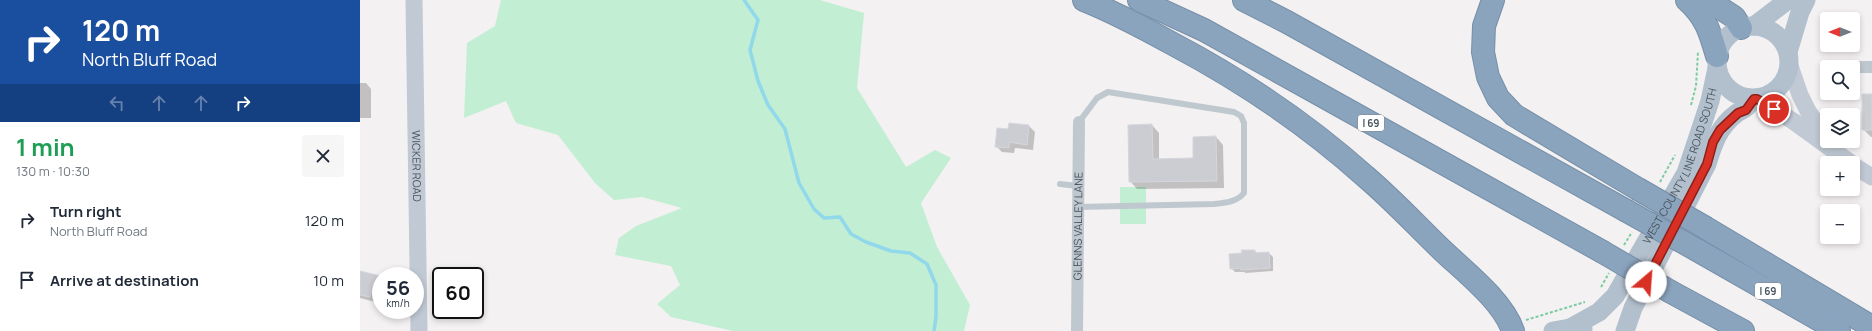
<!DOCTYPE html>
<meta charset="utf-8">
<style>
body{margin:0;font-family:Manrope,sans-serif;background:#f6f6f7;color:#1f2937;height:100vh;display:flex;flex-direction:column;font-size:15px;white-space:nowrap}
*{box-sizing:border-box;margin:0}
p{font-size:13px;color:#747a83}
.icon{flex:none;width:22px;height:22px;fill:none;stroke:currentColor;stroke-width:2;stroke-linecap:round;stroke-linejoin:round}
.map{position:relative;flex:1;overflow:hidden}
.sheet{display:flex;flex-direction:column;background:#fff;width:360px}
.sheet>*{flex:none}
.banner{background:#1a4fa0;color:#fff;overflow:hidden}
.needle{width:26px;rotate:270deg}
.tools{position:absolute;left:1460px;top:12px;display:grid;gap:8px}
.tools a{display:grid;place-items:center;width:40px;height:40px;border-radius:4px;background:#fff;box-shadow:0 2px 6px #0003;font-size:20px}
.speed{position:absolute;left:12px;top:267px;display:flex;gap:8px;font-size:20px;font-weight:700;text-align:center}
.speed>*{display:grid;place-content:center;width:52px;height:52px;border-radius:50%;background:#fff;box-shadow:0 2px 6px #0003;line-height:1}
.speed small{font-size:10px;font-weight:400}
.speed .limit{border:2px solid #111;border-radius:6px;background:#fff;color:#111}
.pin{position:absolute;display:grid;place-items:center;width:34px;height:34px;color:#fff;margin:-17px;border:2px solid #fff;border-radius:50%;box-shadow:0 1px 4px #0007}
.me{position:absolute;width:44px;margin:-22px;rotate:27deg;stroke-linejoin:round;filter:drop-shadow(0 0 3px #0008)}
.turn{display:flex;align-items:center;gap:14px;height:84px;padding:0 16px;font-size:18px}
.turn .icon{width:52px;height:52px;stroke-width:2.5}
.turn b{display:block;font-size:28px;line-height:34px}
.lanes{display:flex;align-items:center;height:38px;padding:0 16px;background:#0003;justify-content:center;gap:20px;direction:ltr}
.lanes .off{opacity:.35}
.round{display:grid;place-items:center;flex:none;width:42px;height:42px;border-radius:4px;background:#f6f6f7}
.headline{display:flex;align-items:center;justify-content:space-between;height:68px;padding:0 16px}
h1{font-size:24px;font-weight:700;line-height:30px;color:#1e9e55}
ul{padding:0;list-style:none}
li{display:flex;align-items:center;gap:12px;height:60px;padding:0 16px}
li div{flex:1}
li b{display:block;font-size:15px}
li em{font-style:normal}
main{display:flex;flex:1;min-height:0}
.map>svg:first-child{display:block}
</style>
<main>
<section class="sheet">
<div class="banner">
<div class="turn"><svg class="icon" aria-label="right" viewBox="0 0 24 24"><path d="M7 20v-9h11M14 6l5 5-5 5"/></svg><div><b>120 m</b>North Bluff Road</div></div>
<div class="lanes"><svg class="icon off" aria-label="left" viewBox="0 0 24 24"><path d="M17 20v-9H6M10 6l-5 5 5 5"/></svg><svg class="icon off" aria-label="ahead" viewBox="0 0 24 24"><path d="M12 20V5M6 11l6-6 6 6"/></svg><svg class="icon off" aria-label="ahead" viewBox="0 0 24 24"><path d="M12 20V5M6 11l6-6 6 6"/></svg><svg class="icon" aria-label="right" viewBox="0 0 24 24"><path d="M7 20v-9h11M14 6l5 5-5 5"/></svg></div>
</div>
<div class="headline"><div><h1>1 min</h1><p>130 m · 10:30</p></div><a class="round"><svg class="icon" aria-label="close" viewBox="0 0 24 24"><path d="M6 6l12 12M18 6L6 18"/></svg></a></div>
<ul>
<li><svg class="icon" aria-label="right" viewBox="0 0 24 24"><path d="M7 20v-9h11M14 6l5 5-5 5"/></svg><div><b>Turn right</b><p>North Bluff Road</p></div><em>120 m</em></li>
<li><svg class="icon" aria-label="arrive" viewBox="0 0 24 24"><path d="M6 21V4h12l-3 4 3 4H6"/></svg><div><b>Arrive at destination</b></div><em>10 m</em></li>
</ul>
</section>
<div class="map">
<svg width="1512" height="331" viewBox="0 0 1512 331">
<rect width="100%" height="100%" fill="#f3f1f1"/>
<!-- green -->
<g fill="#c2eed3">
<polygon points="141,0 460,0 504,13 497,88 546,167 575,150 591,158 561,203 577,247 610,305 604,331 373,331 311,317 297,304 320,285 311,266 255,255 259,238 276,226 322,208 282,197 254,200 235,183 198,135 156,123 146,101 104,118 107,43 135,26"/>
<rect x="760" y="187" width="26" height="37"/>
</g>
<!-- shadow -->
<g fill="#0003">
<polygon points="0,83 6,83 11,89 11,118 0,118"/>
<polygon points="1512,95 1512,137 1511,137 1503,129"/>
<polygon points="649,124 669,126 675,132 673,150 655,148 654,153 642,152 636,146 649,130"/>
<polygon points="792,125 799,133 799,159 834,159 856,137 863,145 864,188 777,189 770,181"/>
<polygon points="895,251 898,254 909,253 913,257 913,271 886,273 884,272 875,272 871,268 883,254"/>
<polygon points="0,272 21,277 21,297 17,296 15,302 0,298"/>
</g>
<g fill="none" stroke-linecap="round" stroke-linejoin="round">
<!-- stream -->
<polyline stroke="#91d8ea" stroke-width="3.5" points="384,0 398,20 390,50 398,81 408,105 425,129 439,183 454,209 464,218 480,217 491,234 506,242 531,251 550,253 567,264 576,285 576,317 574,331"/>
</g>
<!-- building -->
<g fill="#cbcdd3" stroke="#d5d7dc">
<rect x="1502" y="94" width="10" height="36"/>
<polygon points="649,123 669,125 667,145 649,142 649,148 635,147 637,128 648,129"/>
<polygon points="792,124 793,159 833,158 833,137 856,136 857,181 769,182 768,125"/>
<polygon points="881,250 895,250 895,253 909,252 910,268 881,270 881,268 870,269 869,254 882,253"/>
<polygon points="0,271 21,276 21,293 11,291 10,297 0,295"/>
</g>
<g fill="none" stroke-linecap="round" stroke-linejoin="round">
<!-- highway casing -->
<g stroke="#768fa9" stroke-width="24">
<g id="highway">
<path d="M724,0C754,12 784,28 813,44C883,81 947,124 1006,177C1033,200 1057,226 1082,250C1105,272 1143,301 1153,331"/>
<polyline points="779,0 844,30 1241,251"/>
<polyline points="884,0 927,22 1265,210"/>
<polyline points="1133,0 1124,26 1123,52 1128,77 1138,98 1154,115 1278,189"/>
<path d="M1327,0C1346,17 1350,32 1357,56"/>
<polyline points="1350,0 1363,10 1374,17 1381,28"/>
<polyline points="1346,228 1512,327"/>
<polyline points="1337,250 1479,331"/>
<polyline points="1311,292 1383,331"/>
</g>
</g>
<!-- path -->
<g stroke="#7bcca3" stroke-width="2" stroke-dasharray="3 2" stroke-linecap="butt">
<polyline points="1331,105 1336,86 1338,52"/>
<polyline points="1300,182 1315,155"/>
<polyline points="1264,245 1272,232"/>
<polyline points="1241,287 1249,273"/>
<polyline points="1166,320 1225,302"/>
</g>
<!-- lane -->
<g stroke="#bfc8cf" stroke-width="6">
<polyline points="700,184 718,186"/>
<path d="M718,207L854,204C865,203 877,202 884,193V123L881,116L874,112L748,92L737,98L719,122"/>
</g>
<!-- street -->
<g stroke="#bfc8cf" stroke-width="12">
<polyline points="1493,67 1512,67"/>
<path id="s1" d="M717,331L719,122"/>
</g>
<!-- secondary -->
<g stroke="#c0c9d4" stroke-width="17">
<path id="s2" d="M54,0L59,331"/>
<polyline points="1429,63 1440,95 1448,111 1467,139"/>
<polyline points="1397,99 1433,121 1491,163"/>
<polyline points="1493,165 1512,177"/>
</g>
<!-- primary -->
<g stroke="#b2c0ce" stroke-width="19">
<circle cx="1393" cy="62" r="36"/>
<polyline points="1394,26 1428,0"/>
<polyline points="1428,52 1440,12 1446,0"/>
<path id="s3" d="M1210,328L1239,312L1255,296L1326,173L1350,101L1357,68"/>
<polyline points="1193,331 1210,328 1223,329"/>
<path d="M1265,331L1273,308L1347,164C1353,144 1359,126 1377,113C1386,108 1387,108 1393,99"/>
</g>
<!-- highway -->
<use href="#highway" stroke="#8ba4be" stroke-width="22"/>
<!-- highway-bridge casing -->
<g stroke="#768fa9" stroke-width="24" stroke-linecap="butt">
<g id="highway-bridge">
<polyline points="1278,189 1346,228"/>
<polyline points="1265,210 1337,250"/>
<polyline points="1241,251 1311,292"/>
</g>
</g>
<!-- highway-bridge -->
<use href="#highway-bridge" stroke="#8ba4be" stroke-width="22"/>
</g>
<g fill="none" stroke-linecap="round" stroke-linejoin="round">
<!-- route casing -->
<g stroke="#8d1f18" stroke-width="10">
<polyline id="route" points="1286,282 1347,164 1353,142 1360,130 1378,113 1386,110 1394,99 1397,99 1414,109"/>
</g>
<!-- route -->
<use href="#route" stroke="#d93025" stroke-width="7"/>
</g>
<g text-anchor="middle" stroke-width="3.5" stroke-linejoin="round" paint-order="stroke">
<!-- shield labels -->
<g fill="#fff" stroke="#80878e" stroke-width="1">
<rect x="998" y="115" width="26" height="16" rx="3"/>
<rect x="1395" y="283" width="26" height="16" rx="3"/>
</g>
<g font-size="10" font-weight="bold" fill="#49545e">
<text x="1011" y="127">I 69</text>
<text x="1408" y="295">I 69</text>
</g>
<!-- street labels -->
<g font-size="11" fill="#49545e" stroke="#fff">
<text dy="4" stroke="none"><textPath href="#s3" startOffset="202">WEST COUNTY LINE ROAD SOUTH</textPath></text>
<text dy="4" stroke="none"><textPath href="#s2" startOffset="166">WICKER ROAD</textPath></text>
<text dy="4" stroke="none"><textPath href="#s1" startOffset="105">GLENNS VALLEY LANE</textPath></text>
</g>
</g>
</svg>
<div class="tools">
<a><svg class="needle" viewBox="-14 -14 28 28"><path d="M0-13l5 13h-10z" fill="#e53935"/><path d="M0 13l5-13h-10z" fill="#747a83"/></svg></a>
<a><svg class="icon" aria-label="search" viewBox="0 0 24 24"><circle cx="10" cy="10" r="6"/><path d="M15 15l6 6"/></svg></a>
<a><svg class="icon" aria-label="layers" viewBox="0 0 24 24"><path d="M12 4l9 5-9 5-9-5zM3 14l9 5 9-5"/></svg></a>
<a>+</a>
<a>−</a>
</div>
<div class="speed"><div>56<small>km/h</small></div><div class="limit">60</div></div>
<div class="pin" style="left:1414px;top:109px;background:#d93025"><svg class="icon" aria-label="arrive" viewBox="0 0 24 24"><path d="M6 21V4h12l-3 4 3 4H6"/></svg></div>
<svg class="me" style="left:1286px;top:282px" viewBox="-20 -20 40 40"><circle r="19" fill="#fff"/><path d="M0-13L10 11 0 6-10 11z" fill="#d93025"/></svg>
</div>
</main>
